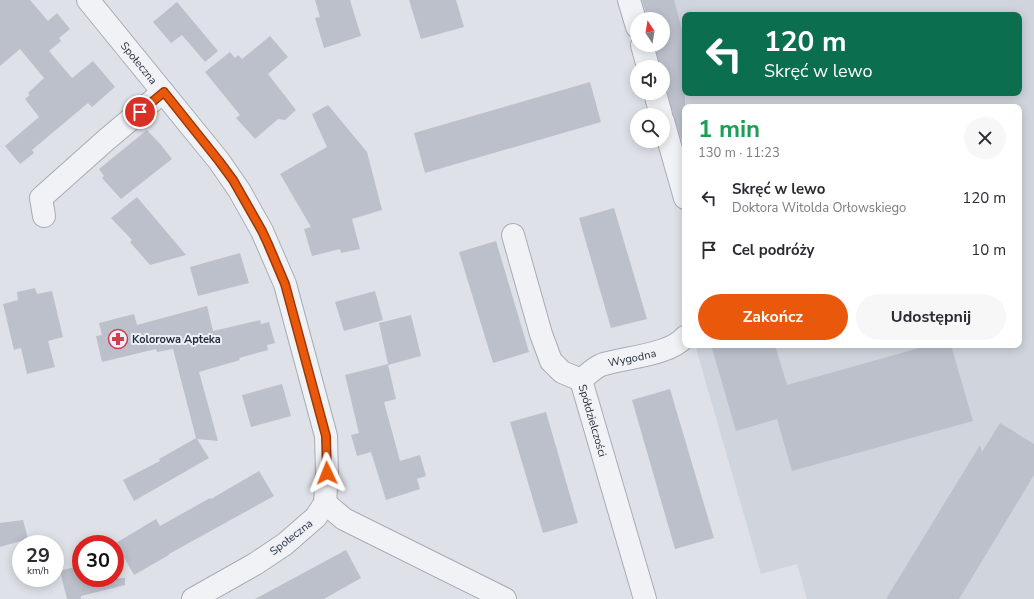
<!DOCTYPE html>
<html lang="pl">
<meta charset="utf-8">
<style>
body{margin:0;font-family:"Nunito Sans",sans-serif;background:#f7f7f7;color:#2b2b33;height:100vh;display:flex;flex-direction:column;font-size:15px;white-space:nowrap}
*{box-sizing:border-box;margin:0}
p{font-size:13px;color:#7c7c81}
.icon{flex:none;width:22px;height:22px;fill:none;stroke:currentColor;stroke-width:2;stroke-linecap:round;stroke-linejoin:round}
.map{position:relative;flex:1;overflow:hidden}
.side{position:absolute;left:682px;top:104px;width:340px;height:244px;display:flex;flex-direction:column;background:#fff;border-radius:8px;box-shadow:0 2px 10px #0003}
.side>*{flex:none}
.hud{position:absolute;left:682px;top:12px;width:340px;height:84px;border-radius:8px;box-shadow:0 2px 10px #0003;background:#0b6e4f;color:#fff;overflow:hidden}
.needle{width:26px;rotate:348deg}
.controls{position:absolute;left:630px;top:12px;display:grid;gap:8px}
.controls a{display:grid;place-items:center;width:40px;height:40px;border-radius:50%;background:#fff;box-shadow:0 2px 10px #0003;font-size:20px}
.speed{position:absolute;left:12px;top:535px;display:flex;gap:8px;font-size:20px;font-weight:700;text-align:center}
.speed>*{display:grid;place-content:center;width:52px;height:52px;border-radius:50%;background:#fff;box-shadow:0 2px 10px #0003;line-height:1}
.speed small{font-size:10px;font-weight:400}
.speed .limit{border:6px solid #d22;background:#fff;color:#111}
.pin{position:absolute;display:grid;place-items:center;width:34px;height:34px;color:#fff;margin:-17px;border:2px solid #fff;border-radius:50%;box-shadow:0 1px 4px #0007}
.me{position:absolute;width:44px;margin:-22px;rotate:358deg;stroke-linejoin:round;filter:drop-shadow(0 0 3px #0008)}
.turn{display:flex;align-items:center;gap:14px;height:84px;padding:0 16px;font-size:18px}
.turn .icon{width:52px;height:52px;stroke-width:2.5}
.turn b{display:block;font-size:28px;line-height:34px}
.round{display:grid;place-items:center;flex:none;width:42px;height:42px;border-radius:21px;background:#f7f7f7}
.overview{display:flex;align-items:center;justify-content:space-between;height:68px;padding:0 16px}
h1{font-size:24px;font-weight:700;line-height:30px;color:#1e9e55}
.cta{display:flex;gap:8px;margin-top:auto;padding:8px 16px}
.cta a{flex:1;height:46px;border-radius:24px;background:#ea580c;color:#fff;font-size:16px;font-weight:700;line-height:46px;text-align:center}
.cta a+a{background:#f7f7f7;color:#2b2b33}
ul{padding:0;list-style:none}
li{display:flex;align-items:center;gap:12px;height:52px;padding:0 16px}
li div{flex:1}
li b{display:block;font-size:15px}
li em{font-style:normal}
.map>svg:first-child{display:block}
</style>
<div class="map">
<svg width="1034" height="599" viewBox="0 0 1034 599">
<rect width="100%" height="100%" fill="#dee2e8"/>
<!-- built -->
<path fill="#d0d4dd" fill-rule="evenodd" d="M629,0H1034V599H807L797,564L761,574L695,345H1019V107H685V198L663,93V67H648L642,45H663V19H637ZM685,15H1019V93H685Z"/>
<!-- building -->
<g fill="#bbc0cb">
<polygon points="0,0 30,0 48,21 57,13 70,29 59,38 61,41 49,51 72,78 93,61 115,87 92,107 88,103 32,150 34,153 20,164 5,146 39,117 25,99 30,95 28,93 44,78 20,49 0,66"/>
<polygon points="315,0 350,0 361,36 324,48 315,18 320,17"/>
<polygon points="409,0 456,0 464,27 421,39"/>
<polygon points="642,0 674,0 685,41 685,139 681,139 673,114 667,90 663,80 663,67 660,67 655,45 663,45 663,19 648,19"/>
<polygon points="177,2 218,51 205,62 182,35 171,43 153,22"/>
<polygon points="270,36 288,57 268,74 296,110 285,120 278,119 255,139 236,118 240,115 205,72 230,52 235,58 238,55 242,59"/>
<polygon points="590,82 601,122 425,173 414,133"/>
<polygon points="328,105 367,152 382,210 352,219 360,249 341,253 340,249 312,256 304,229 311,227 280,174 327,147 312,114"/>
<polygon points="147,130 161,145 172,159 121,199 102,178 104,176 99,169"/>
<polygon points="137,197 186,255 150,265 130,242 132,240 111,218"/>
<polygon points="614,208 647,319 611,328 579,218"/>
<polygon points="496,241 529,352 493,363 459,252"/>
<polygon points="240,253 249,283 198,296 190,267"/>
<polygon points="35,288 37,294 52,291 63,337 48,341 55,367 27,374 21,348 14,350 3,304 18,300 17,292"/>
<polygon points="375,291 383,320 344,331 335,302"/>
<polygon points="207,306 213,331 260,320 261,324 269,322 275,343 267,345 268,350 239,358 240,360 199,372 218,441 197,439 209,458 134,501 123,480 160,461 159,459 196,438 173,349 157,352 156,349 102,362 96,336 102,335 99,323 134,314 137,325"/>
<polygon points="411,315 421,356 388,365 396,399 384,402 400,461 420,455 426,476 417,479 420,489 386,500 371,452 357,456 351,435 359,433 345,375 388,364 379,323"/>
<polygon points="711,345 775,345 787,385 930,345 951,345 973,421 792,471 777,419 736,431"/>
<polygon points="282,384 291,416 251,427 242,395"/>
<polygon points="670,389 714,538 675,549 632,400"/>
<polygon points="546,412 578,523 543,533 510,422"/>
<polygon points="1000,423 1034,444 1034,475 959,599 886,599 980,445 982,452"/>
<polygon points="259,471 274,496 169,554 169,555 134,575 116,543 156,519 160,526 210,498 211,499"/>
<polygon points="23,520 28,539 0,547 0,523"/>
<polygon points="346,550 361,578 324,599 255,599"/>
<polygon points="81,565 81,578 125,578 125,585 81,596 81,599 67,599 60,571"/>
</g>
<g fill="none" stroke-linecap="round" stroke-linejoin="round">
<!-- minor casing -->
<g stroke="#a7acb5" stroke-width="24">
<g id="minor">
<path id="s1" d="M88,0L219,161L239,190L262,231L285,284L326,436L327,473L325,503L316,517L285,544L255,564L193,599"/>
<polyline points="629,0 637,27"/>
<polyline points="642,45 648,67"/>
<polyline points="655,93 661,115"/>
<polyline points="663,121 685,198"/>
<polyline points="44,216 41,198 106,140 163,92"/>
<path id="s2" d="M513,235L541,334L551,361L562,372L581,380L645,599"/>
<path id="s3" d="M581,380C587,375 594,368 601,365C624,357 668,356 685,337"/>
<polyline points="325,503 344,519 505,599"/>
</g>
</g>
<!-- minor -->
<use href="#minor" stroke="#f1f2f6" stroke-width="22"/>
</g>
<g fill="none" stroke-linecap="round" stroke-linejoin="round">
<!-- route casing -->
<g stroke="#983908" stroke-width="10">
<polyline id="route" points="140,112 164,92 219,161 233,180 262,231 268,244 285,284 326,436 327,473"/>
</g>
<!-- route -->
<use href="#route" stroke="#ea580c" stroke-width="7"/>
</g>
<!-- icons -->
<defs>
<g id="pharmacy-ring" transform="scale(1)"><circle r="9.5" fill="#edf0f6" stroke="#d13e50" stroke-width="1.5"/><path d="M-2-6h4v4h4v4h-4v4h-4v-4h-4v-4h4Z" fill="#d13e50"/></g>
</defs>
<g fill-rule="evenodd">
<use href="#pharmacy-ring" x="118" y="339"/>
</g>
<g text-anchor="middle" stroke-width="4" stroke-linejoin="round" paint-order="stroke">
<!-- street labels -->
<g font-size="11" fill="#272f3f" stroke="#edf0f6">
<text dy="4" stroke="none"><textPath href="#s1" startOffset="81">Społeczna</textPath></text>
<text dy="4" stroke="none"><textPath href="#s3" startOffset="57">Wygodna</textPath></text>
<text dy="4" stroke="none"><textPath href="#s2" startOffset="210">Spółdzielczości</textPath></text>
<text transform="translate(291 537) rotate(-38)" y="4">Społeczna</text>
</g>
<!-- poi labels -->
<g font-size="11" font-weight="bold" fill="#272f3f" stroke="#edf0f6" text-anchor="start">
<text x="132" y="343">Kolorowa Apteka</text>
</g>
</g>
</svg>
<div class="controls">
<a><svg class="needle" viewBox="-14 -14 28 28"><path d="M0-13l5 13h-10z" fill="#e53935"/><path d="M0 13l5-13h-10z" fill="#7c7c81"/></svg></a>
<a><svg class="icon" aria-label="sound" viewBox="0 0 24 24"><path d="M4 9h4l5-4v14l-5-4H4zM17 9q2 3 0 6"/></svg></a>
<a><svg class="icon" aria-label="search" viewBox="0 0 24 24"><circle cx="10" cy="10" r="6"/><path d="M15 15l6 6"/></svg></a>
</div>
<div class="speed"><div>29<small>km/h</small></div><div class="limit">30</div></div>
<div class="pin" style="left:140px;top:112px;background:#d93025"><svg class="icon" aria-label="arrive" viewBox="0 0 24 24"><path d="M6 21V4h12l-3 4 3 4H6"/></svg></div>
<svg class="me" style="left:327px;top:473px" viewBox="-20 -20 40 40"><path d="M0-17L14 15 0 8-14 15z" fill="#ea580c" stroke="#fff" stroke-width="4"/></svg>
<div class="hud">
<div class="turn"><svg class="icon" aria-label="left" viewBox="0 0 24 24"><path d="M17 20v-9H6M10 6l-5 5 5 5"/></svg><div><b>120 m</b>Skręć w lewo</div></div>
</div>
<section class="side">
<div class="overview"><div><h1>1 min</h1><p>130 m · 11:23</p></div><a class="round"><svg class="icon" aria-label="close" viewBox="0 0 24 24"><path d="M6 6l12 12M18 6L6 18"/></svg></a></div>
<ul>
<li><svg class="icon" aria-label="left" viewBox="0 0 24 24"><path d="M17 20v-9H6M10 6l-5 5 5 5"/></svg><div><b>Skręć w lewo</b><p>Doktora Witolda Orłowskiego</p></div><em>120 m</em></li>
<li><svg class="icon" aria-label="arrive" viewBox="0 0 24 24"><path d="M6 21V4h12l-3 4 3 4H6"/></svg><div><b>Cel podróży</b></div><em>10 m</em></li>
</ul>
<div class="cta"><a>Zakończ</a><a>Udostępnij</a></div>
</section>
</div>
